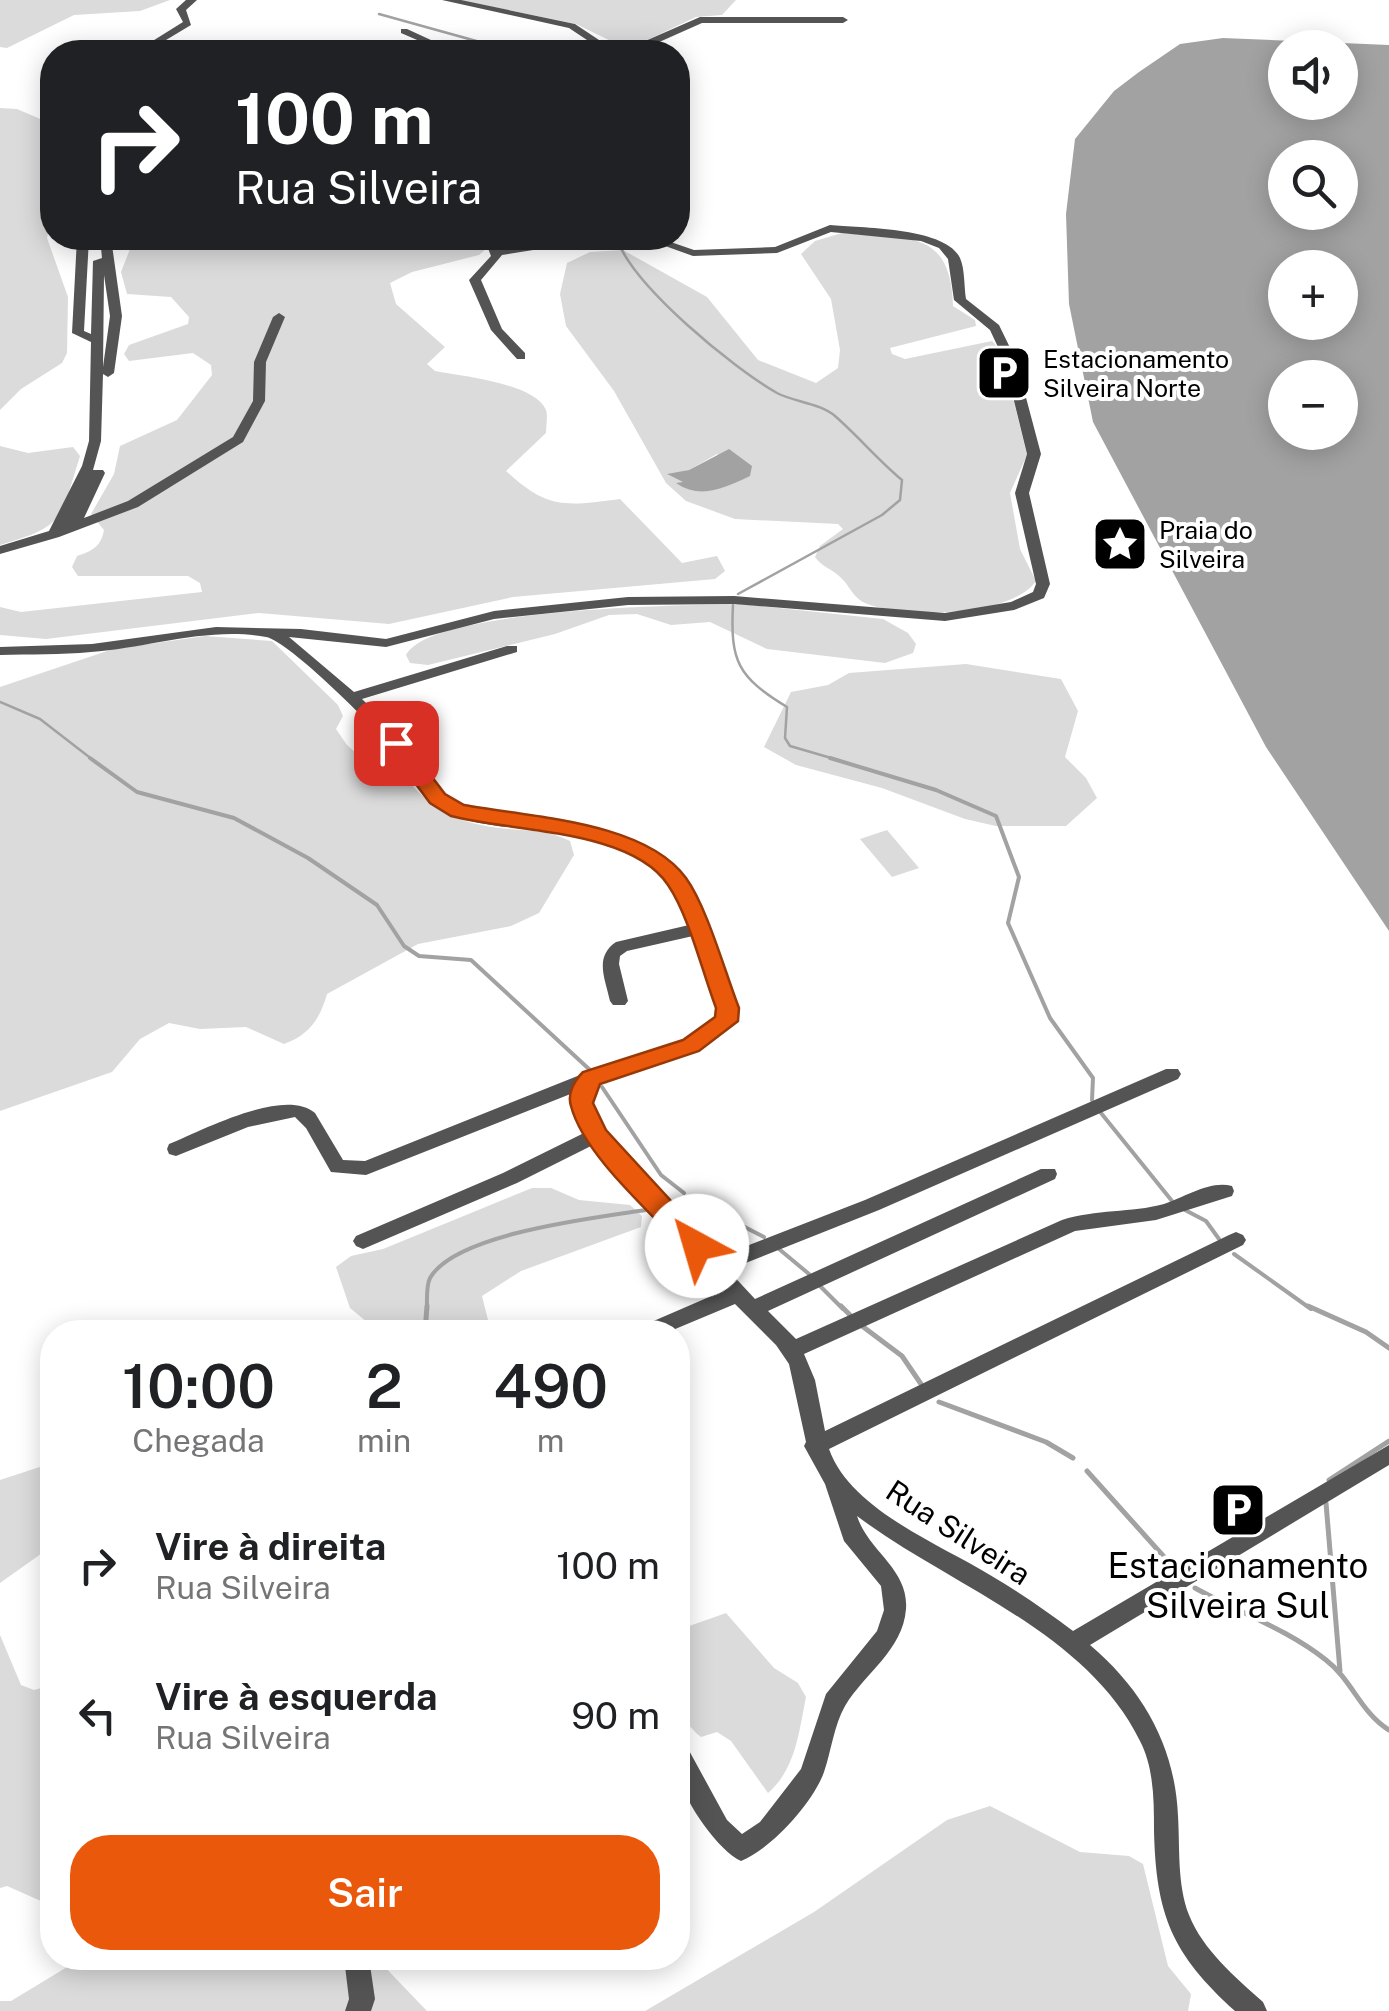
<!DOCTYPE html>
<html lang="pt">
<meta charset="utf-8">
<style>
body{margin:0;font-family:"Public Sans",sans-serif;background:#f6f6f6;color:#202124;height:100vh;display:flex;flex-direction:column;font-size:38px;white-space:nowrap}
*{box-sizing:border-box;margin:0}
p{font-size:32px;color:#757577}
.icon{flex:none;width:55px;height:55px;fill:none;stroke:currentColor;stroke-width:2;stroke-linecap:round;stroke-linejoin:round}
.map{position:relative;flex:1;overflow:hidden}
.sheet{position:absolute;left:40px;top:1320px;width:650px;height:650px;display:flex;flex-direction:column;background:#fff;border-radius:40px;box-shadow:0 5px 25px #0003}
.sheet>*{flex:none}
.banner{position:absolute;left:40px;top:40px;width:650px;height:210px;border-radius:40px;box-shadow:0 5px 25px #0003;background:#202124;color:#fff;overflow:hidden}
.buttons{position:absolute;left:1268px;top:30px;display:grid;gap:20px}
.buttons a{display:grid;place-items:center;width:90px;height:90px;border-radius:50%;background:#fff;box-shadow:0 5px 25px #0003;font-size:50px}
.pin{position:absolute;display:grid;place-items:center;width:85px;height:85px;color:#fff;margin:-42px;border-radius:20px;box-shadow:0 5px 15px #0006}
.me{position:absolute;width:110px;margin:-55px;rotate:321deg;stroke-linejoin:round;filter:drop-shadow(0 0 8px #0008)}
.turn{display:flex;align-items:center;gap:35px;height:210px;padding:0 30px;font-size:45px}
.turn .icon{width:130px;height:130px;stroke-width:2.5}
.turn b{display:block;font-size:70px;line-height:85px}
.eta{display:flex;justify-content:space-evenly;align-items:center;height:170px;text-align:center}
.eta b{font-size:60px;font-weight:600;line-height:70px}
.primary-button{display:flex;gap:20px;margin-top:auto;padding:20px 30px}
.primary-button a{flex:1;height:115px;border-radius:40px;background:#ea580c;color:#fff;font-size:40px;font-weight:600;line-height:115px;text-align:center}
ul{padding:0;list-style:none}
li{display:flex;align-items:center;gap:30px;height:150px;padding:0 30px}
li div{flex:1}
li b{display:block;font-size:38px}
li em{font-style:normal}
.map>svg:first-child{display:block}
</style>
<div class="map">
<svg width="1389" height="2011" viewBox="0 0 1389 2011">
<rect width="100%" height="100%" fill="#fff"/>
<!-- green -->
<g fill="#dbdbdb" fill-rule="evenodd">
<polygon points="0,0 170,0 140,11 74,15 7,48 0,47"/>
<polygon points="459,0 736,0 722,15 696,17 641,43 617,44 576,24"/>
<polygon points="0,108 17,109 52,124 52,216 47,238 68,297 67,353 62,363 21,389 0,410"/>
<path d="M842,233C905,239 951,227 953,306L975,320L976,326L890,348L892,354L905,359L992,341C1002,351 1003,358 996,370L1008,378L1027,455L1010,493L1020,549L1036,581C1012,617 902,619 865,603C851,596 850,585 839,576C830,568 822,567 815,557L820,546L843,529L838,524L735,519L686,501L666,483L614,391L566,326L560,294L567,263L590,252L623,250L707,297L758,360L816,383L838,368L840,350L831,299L801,254L815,241ZM717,454L749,476L712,488L678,483H686L669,475L689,470Z"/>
<path d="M127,238H482L487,248L479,255L412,272L390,283L396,304L445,347L427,364L435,371C461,376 535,383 546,410C548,416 546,426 546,433L506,471C548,510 565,506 620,499L682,563L717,556L725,571L715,579L513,597L389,624L259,613L46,639L0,635V607L21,612L202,592L200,583L188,576H78L72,567L77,556C92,551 101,547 104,530L91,514L114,474L120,446L177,420L212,375L211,365L193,353L129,361L124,354L129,345L188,324L189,317L171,297L127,294L121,272L132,244Z"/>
<path d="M0,446L28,453L73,447L80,456C60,519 66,526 0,545Z"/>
<path d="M741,604L883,619L908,633L916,644L913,653L885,663L767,649L710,622L671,625L637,614L609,615L555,634L428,665L410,663L406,655C430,608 686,605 741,604Z"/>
<path d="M205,636L272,641L338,705L343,716L336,729L347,745L376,771L397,768C431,810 454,824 509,829C531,831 551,831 570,841L574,855L539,913L511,926L418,944L327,994C320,1019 309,1035 284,1044L246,1027L200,1029L169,1023L140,1039L112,1072L0,1111V687L113,649Z"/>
<polygon points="966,664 1061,679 1078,711 1065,757 1086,778 1097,798 1066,826 996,826 965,819 882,788 796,765 764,747 791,692 828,685 849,673"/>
<polygon points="887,830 919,868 892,877 860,839"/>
<polygon points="532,1188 551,1188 579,1200 630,1205 642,1216 641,1227 521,1271 482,1296 491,1332 379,1332 350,1308 336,1267 351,1256 383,1249"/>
<polygon points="52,1463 52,1546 0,1583 0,1480"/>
<path d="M726,1613L774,1668L798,1683L806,1697C799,1731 796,1769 768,1793L731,1741L717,1732L701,1737C669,1713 677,1667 678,1630Z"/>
<polygon points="0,1635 21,1685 34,1690 52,1685 50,1905 7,1886 0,1888"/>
<polygon points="990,1806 1080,1852 1129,1856 1143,1864 1168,1966 1191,1994 1188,2011 645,2011 814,1912 947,1820"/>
<polygon points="82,1958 376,1958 427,2011 0,2011 0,2001 11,2001"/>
</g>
<!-- water -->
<g fill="#a2a2a2" fill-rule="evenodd">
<path d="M1223,38L1389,45V931L1266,747L1093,422L1069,304L1066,214L1075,139L1114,91L1139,72L1180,44ZM1285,48H1340V102H1285ZM1285,158H1340V212H1285ZM1285,268H1340V322H1285ZM1285,378H1340V432H1285Z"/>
<path d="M729,449L752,466L750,476C724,488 701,500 676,483L683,482L667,474L689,470Z"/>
</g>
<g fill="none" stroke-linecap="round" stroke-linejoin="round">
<!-- stream-far2 -->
<g stroke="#a2a2a2" stroke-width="2.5">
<polyline points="379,14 516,52"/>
<path d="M617,239C633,286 733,368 777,393C794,402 820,403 835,416C858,436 878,460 902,480L900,500L882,515L738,594"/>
<path d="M733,605C730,662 738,677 787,707L785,738L790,746L838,760"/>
<polyline points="0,702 40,719 93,760"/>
</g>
<!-- stream-far1 -->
<g stroke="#a2a2a2" stroke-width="4">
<polyline points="90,758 137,792 234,818 308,858 377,905 404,946 419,956 471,960 590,1070"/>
<polyline points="830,758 936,790 996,816 1019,877 1008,923 1050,1018 1093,1078 1092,1100"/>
<polyline points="602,1087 661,1175 684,1193"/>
<polyline points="1101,1113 1172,1201"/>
<polyline points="696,1202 764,1237"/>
<polyline points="1185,1210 1206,1221 1219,1239"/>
<polyline points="779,1249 809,1274"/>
<polyline points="1234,1254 1311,1309"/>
<polyline points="819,1285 843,1309"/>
<path d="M427,1309C427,1299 426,1286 430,1278C456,1232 603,1217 652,1209"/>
</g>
<!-- stream -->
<g stroke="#a2a2a2" stroke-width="5">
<polyline points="841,1306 850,1315"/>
<polyline points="1308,1306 1366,1332 1389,1348"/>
<polyline points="862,1326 902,1356 921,1384"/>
<polyline points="425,1332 427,1306"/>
<polyline points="939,1402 1046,1442 1073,1458"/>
<polyline points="1087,1471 1175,1569"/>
<polyline points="1329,1480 1389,1441"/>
<polyline points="1326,1503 1340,1671"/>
<path d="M1195,1588C1238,1612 1287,1629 1326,1660C1352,1680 1361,1713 1389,1730"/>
</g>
<!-- minor -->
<g fill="#545454" fill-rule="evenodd">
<polygon points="186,0 197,0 186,10 191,25 146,52 135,52 183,22 176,9"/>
<polygon points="442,0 461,0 575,24 599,40 615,44 643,42 700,17 843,17 848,20 843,23 702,23 648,47 615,50 593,44 569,28"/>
<polygon points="401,29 407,29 457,52 445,52 401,33"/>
<path d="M830,225C860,228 946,227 960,258C965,269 964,287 966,299L999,325L1016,360L1041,454L1029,493L1050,584L1044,598L1014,610L945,621L734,604L628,605L494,619L386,647L289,637L354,692L507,646H517V652L362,699C376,713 391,727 404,743C421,765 432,792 459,805C488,819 524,818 556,822C689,842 696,894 736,1008L735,1021L697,1050L597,1083C572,1123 642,1170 667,1196C685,1215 701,1237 718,1257L865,1200L1166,1069H1178L1181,1074L1178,1079L879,1210L728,1270L755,1299L1041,1169H1055L1057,1174L1055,1179L768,1311L796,1339L1062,1220C1096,1209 1131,1213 1164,1204C1185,1197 1210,1180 1232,1186L1234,1191L1232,1196L1156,1220L1075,1231L804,1354L815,1380L825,1431L1229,1235L1236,1232L1243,1235L1246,1240L1243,1245L829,1449C850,1509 939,1544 990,1575C1019,1592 1046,1611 1073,1631L1389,1445V1465L1090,1645C1143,1690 1175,1746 1178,1816C1180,1849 1177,1884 1189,1915C1203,1950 1235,1977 1263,2002L1267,2011H1235C1172,1954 1156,1915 1154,1831C1154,1801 1154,1768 1140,1741C1086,1631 950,1586 857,1516C868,1551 909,1569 906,1609C903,1650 864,1674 845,1706C834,1725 831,1752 824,1772C813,1803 771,1849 741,1861C718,1851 682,1798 678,1774C676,1764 678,1752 678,1742L686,1745L727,1820L742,1834L760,1822L801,1769L826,1694L877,1631L884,1610L881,1586L844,1541L825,1484L804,1446L806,1442L789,1364L776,1345L735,1304L668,1332H639L642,1326L723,1291L657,1210L593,1145L517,1183L363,1249L356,1246L353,1241L356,1236L503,1173L584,1133L574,1109L573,1093L366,1175L331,1172L306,1128L295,1117L248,1127L176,1156L169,1154L167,1149L169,1144C203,1130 284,1087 315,1113L343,1160L365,1161L585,1073L685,1040L717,1018L718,1008L693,936L627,951L620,956L619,964L628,1001L625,1005H613L610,1001C605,978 594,957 616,942L689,925C682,909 675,893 663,879C629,838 565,833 516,828C489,825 458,822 436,805C417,792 408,769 394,751C378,730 289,641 266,637C209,626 148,648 91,652C61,655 30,654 0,655V647L92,644L216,627L301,629L386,639L494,611L628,597L734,596L945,613L1011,602L1033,592L1036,584L1015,493L1027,454L1004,360L990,330L954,300L948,259L939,248L921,241L831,232L777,253L693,256L643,238H659L694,250L775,247Z"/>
<path d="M77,238H89L84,331L91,334L93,261L102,258L100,238H111L122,316L114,373L108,377L103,374L101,441L93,470H103L105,473L84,518L128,501L233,437L253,401L254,362L273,317L279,313L285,317L266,362L265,401L243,442L138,507L59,537L0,554V546L49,531L82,466L89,441L91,342L72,333ZM104,275L110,316L103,367Z"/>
<polygon points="484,238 495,238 500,248 571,238 596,238 590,241 502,255 481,280 502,329 525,353 525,359 517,359 491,330 469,280 491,256"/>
<polygon points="344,1958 369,1958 375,1999 371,2011 345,2011 349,1999"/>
</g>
</g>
<!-- route -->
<path fill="#ea580c" stroke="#983908" stroke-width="2.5" d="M396,737L403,739L445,794L464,805C529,817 645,821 686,878C707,907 725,972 739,1008L738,1021L699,1051L600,1084L593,1103L606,1130L706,1239L710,1246L706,1253H688C653,1214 584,1156 571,1106C567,1094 574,1081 583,1072L683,1040L715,1017L716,1008C702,971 689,916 668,885C631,829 511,832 451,816L430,803L389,748L386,743Z"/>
<!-- icons -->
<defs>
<g id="parking-square" transform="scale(2.875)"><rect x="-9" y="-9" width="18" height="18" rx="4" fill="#000" stroke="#fff"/><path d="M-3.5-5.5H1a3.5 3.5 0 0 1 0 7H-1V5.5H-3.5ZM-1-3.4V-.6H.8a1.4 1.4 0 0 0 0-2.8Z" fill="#fff"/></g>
<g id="sight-square" transform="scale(2.875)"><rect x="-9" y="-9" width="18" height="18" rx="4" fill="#000" stroke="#fff"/><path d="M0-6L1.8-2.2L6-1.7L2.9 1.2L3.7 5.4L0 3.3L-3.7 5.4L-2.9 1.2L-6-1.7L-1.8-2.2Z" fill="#fff"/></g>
</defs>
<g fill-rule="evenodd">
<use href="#parking-square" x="1004" y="373"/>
<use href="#sight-square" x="1120" y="544"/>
<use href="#parking-square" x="1238" y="1510"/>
</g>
<g text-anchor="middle" stroke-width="8" stroke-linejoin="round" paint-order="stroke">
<!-- far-poi labels -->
<g font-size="25" fill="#000" stroke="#fff" text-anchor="start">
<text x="1043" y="368">Estacionamento<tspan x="1043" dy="29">Silveira Norte</tspan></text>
<text x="1159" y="539">Praia do<tspan x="1159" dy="29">Silveira</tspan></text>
</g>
<!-- street labels -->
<g font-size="30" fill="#000" stroke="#fff">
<text transform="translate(958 1533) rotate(33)" y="10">Rua Silveira</text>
</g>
<!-- near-poi labels -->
<g font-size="35" fill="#000" stroke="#fff">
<text x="1238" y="1578">Estacionamento<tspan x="1238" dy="40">Silveira Sul</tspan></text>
</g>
</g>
</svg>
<div class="buttons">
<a><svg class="icon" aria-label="sound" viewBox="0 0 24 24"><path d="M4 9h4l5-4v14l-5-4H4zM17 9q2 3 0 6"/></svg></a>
<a><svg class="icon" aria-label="search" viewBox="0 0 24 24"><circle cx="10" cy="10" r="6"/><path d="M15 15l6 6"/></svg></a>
<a>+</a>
<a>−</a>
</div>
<div class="pin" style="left:396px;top:743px;background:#d93025"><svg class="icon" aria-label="arrive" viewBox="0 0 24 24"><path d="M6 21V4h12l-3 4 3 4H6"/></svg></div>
<svg class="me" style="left:697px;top:1246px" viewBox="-20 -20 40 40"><circle r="19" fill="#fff"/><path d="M0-13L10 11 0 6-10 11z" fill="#ea580c"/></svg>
<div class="banner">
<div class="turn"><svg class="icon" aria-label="right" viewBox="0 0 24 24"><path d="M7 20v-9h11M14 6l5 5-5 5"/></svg><div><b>100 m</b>Rua Silveira</div></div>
</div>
<section class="sheet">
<div class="eta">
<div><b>10:00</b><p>Chegada</p></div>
<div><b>2</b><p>min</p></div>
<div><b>490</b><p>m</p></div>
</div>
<ul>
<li><svg class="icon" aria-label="right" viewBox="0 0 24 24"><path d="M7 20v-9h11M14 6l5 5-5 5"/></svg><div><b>Vire à direita</b><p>Rua Silveira</p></div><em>100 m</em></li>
<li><svg class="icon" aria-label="left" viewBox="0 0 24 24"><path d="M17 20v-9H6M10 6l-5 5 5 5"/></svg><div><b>Vire à esquerda</b><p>Rua Silveira</p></div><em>90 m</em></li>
</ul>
<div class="primary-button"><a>Sair</a></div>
</section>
</div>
